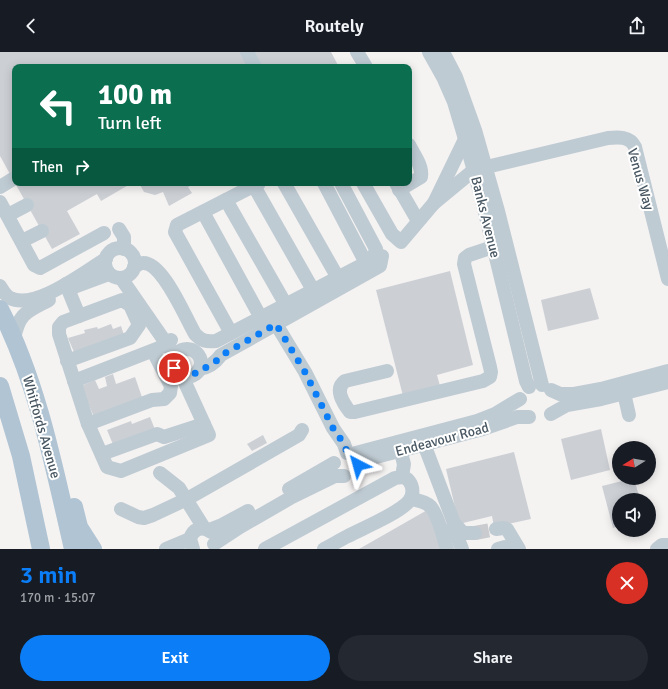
<!DOCTYPE html>
<meta charset="utf-8">
<style>
body{margin:0;font-family:Signika,sans-serif;background:#242831;color:#f1f3f6;height:100vh;display:flex;flex-direction:column;font-size:15px;white-space:nowrap}
*{box-sizing:border-box;margin:0}
p{font-size:13px;color:#9ea1a6}
.icon{flex:none;width:22px;height:22px;fill:none;stroke:currentColor;stroke-width:2;stroke-linecap:round;stroke-linejoin:round}
.map{position:relative;height:497px;overflow:hidden}
.side{display:flex;flex-direction:column;background:#171b24;flex:1}
.side>*{flex:none}
.banner{position:absolute;left:12px;top:12px;width:400px;height:122px;border-radius:8px;box-shadow:0 2px 10px #0003;background:#0b6e4f;color:#fff;overflow:hidden}
.needle{width:26px;rotate:259deg}
.tools{position:absolute;left:612px;top:389px;display:grid;gap:8px}
.tools a{display:grid;place-items:center;width:44px;height:44px;border-radius:50%;background:#171b24;box-shadow:0 2px 10px #0003;font-size:20px}
.pin{position:absolute;display:grid;place-items:center;width:34px;height:34px;color:#fff;margin:-17px;border:2px solid #fff;border-radius:50%;box-shadow:0 1px 4px #0007}
.me{position:absolute;width:44px;margin:-22px;rotate:321deg;stroke-linejoin:round;filter:drop-shadow(0 0 3px #0008)}
.turn{display:flex;align-items:center;gap:14px;height:84px;padding:0 20px;font-size:18px}
.turn .icon{width:52px;height:52px;stroke-width:2.5}
.turn b{display:block;font-size:28px;line-height:34px}
.then{display:flex;align-items:center;height:38px;padding:0 20px;background:#0003;gap:8px;font-size:15px}
.round{display:grid;place-items:center;flex:none;width:42px;height:42px;border-radius:21px;background:#242831}
.head{display:flex;align-items:center;justify-content:space-between;height:68px;padding:0 20px}
h1{font-size:24px;font-weight:600;line-height:30px;color:#0b7ef7}
.action{display:flex;gap:8px;margin-top:auto;padding:8px 20px}
.action a{flex:1;height:46px;border-radius:24px;background:#0b7ef7;color:#fff;font-size:16px;font-weight:600;line-height:46px;text-align:center}
.action a+a{background:#242831;color:#f1f3f6}
header{display:flex;justify-content:space-between;align-items:center;height:52px;padding:0 20px;background:#171b24;font-size:18px;font-weight:600}
.map>svg:first-child{display:block}
</style>
<header><svg class="icon" aria-label="back" viewBox="0 0 24 24"><path d="M15 5l-7 7 7 7"/></svg>Routely<svg class="icon" aria-label="share" viewBox="0 0 24 24"><path d="M12 15V3M7 8l5-5 5 5M5 13v7h14v-7"/></svg></header>
<div class="map">
<svg width="668" height="497" viewBox="0 0 668 497">
<rect width="100%" height="100%" fill="#f5f2f2"/>
<!-- building -->
<g fill="#ccd0d5">
<polygon points="0,0 331,0 339,15 15,15 15,131 0,104"/>
<polygon points="15,131 132,131 101,149 97,142 67,159 80,182 52,197"/>
<polygon points="139,131 196,131 188,135 192,141 169,154 163,140 155,143 144,140"/>
<polygon points="450,219 473,313 437,323 440,334 403,344 376,238"/>
<polygon points="590,236 599,267 548,279 541,248"/>
<polygon points="111,272 113,277 121,274 124,283 74,300 68,286 85,281 84,278 97,275 98,277"/>
<polygon points="113,322 116,332 135,325 143,348 94,365 81,334 95,328 99,337 107,334 105,325"/>
<polygon points="150,365 156,380 114,395 107,378 131,369 132,372"/>
<polygon points="601,377 610,418 571,428 561,387"/>
<polygon points="263,383 267,391 252,399 247,392"/>
<polygon points="514,400 531,467 494,475 492,464 459,472 446,417"/>
<polygon points="634,426 640,448 619,448 619,474 613,476 602,434"/>
<polygon points="429,457 442,497 359,497"/>
</g>
<g fill="none" stroke-linecap="round" stroke-linejoin="round">
<!-- minor-tunnel -->
<polyline stroke="#cacbce" stroke-width="14" stroke-dasharray="14 7" stroke-linecap="butt" points="475,481 496,477"/>
<!-- minor -->
<g stroke="#bfcbd3" stroke-width="14">
<polyline points="247,0 255,15"/>
<polyline points="357,0 366,15"/>
<polyline points="429,0 443,25 454,50 465,87 481,144 526,329 529,335"/>
<polyline points="443,0 456,25 475,78 498,159 542,333"/>
<polyline points="284,131 338,226"/>
<polyline points="324,131 366,211"/>
<polyline points="363,131 392,182 401,190 434,151 465,87"/>
<polyline points="396,131 418,169"/>
<polyline points="254,134 313,238"/>
<polyline points="0,135 13,127"/>
<path d="M399,138L421,125C423,114 414,103 409,93"/>
<polyline points="226,148 286,253"/>
<polyline points="0,150 34,213 40,216 104,181"/>
<path d="M434,151L474,118L608,86C618,85 630,84 635,95L668,227"/>
<polyline points="203,160 261,266"/>
<polyline points="8,163 27,153"/>
<polyline points="119,177 124,185 124,197"/>
<polyline points="22,189 42,179"/>
<circle cx="120" cy="211" r="15"/>
<path d="M134,215C137,213 140,211 143,211C163,210 186,267 195,282C202,289 206,290 216,289L366,211L374,204L376,197L341,131"/>
<polyline points="121,226 175,304"/>
<polyline points="66,232 79,264"/>
<path d="M0,234C3,239 5,243 10,246C35,259 85,219 106,207"/>
<polyline points="74,235 109,222"/>
<polyline points="276,272 305,320 333,376 344,392 347,401"/>
<polyline points="231,281 175,180 177,173 259,131"/>
<path d="M14,287C19,261 26,260 49,248"/>
<circle cx="187" cy="311" r="14"/>
<polyline points="67,309 130,286 139,273 130,253 122,248 63,270 59,275 59,282 88,372 107,415 121,419 209,383 182,324"/>
<path d="M199,317C209,316 215,311 221,303L380,214L382,204"/>
<path d="M387,319L345,329C334,337 343,351 350,360H355L483,329L490,325L491,320L490,315L464,212L465,206L469,203L493,195"/>
<polyline points="74,329 159,296 171,288"/>
<polyline points="551,338 560,342 574,342 601,337 668,319"/>
<polyline points="624,341 629,363"/>
<polyline points="551,362 567,353 601,347 668,330"/>
<polyline points="88,372 152,348 164,347 170,341 171,334 153,299"/>
<polyline points="398,390 404,412 402,425"/>
<polyline points="424,392 454,471 453,474 462,497"/>
<polyline points="102,402 157,382 164,385 204,372"/>
<polyline points="352,402 477,369 495,362 520,347"/>
<polyline points="358,415 376,405 483,377 517,365 529,365"/>
<polyline points="160,421 179,436 204,476"/>
<polyline points="289,437 334,411"/>
<path d="M411,447C417,448 426,450 431,455C439,465 443,485 447,497"/>
<polyline points="121,457 138,465 144,466 153,463 187,447 299,383 302,378"/>
<polyline points="454,471 463,481 475,481"/>
<polyline points="496,477 503,476 507,477 519,497"/>
<polyline points="209,478 222,473 248,459"/>
<polyline points="214,492 240,475 292,445 335,424 344,424"/>
<polyline points="166,497 190,487"/>
<path d="M193,497L190,487C193,477 202,473 211,480"/>
<path d="M265,497L395,426C400,425 405,424 409,429C413,434 414,443 409,449C400,461 363,476 348,484C340,488 332,493 324,497"/>
<polyline points="498,497 505,495"/>
<polyline points="657,497 662,493 668,493"/>
</g>
<!-- major -->
<g stroke="#b0c4d3" stroke-width="18">
<path d="M0,257C38,332 54,415 73,497"/>
<polyline points="0,334 21,404 41,497"/>
<polyline points="74,455 79,475 93,497"/>
</g>
</g>
<g fill="none" stroke-linecap="round" stroke-linejoin="round">
<!-- route -->
<path stroke="#0b7ef7" stroke-width="7" stroke-dasharray="0 12.6" d="M174,316C180,327 192,327 199,317C209,316 215,311 222,303L276,272L305,320L333,376L344,392L347,400L355,405L358,413"/>
</g>
<g text-anchor="middle" stroke-width="4" stroke-linejoin="round" paint-order="stroke">
<!-- street labels -->
<g font-size="14" fill="#485762" stroke="#fff">
<text transform="translate(641 127) rotate(74)" y="5">Venus Way</text>
<text transform="translate(486 165) rotate(76)" y="5">Banks Avenue</text>
<text transform="translate(42 375) rotate(74)" y="5">Whitfords Avenue</text>
<text transform="translate(442 387) rotate(-15)" y="5">Endeavour Road</text>
</g>
</g>
</svg>
<div class="tools">
<a><svg class="needle" viewBox="-14 -14 28 28"><path d="M0-13l5 13h-10z" fill="#e53935"/><path d="M0 13l5-13h-10z" fill="#9ea1a6"/></svg></a>
<a><svg class="icon" aria-label="sound" viewBox="0 0 24 24"><path d="M4 9h4l5-4v14l-5-4H4zM17 9q2 3 0 6"/></svg></a>
</div>
<div class="pin" style="left:174px;top:316px;background:#d93025"><svg class="icon" aria-label="arrive" viewBox="0 0 24 24"><path d="M6 21V4h12l-3 4 3 4H6"/></svg></div>
<svg class="me" style="left:358px;top:413px" viewBox="-20 -20 40 40"><path d="M0-17L14 15 0 8-14 15z" fill="#0b7ef7" stroke="#fff" stroke-width="4"/></svg>
<div class="banner">
<div class="turn"><svg class="icon" aria-label="left" viewBox="0 0 24 24"><path d="M17 20v-9H6M10 6l-5 5 5 5"/></svg><div><b>100 m</b>Turn left</div></div>
<div class="then">Then<svg class="icon" aria-label="right" viewBox="0 0 24 24"><path d="M7 20v-9h11M14 6l5 5-5 5"/></svg></div>
</div>
</div>
<section class="side">
<div class="head"><div><h1>3 min</h1><p>170 m · 15:07</p></div><a class="round" style="background:#d93025;color:#fff"><svg class="icon" aria-label="close" viewBox="0 0 24 24"><path d="M6 6l12 12M18 6L6 18"/></svg></a></div>
<div class="action"><a>Exit</a><a>Share</a></div>
</section>
